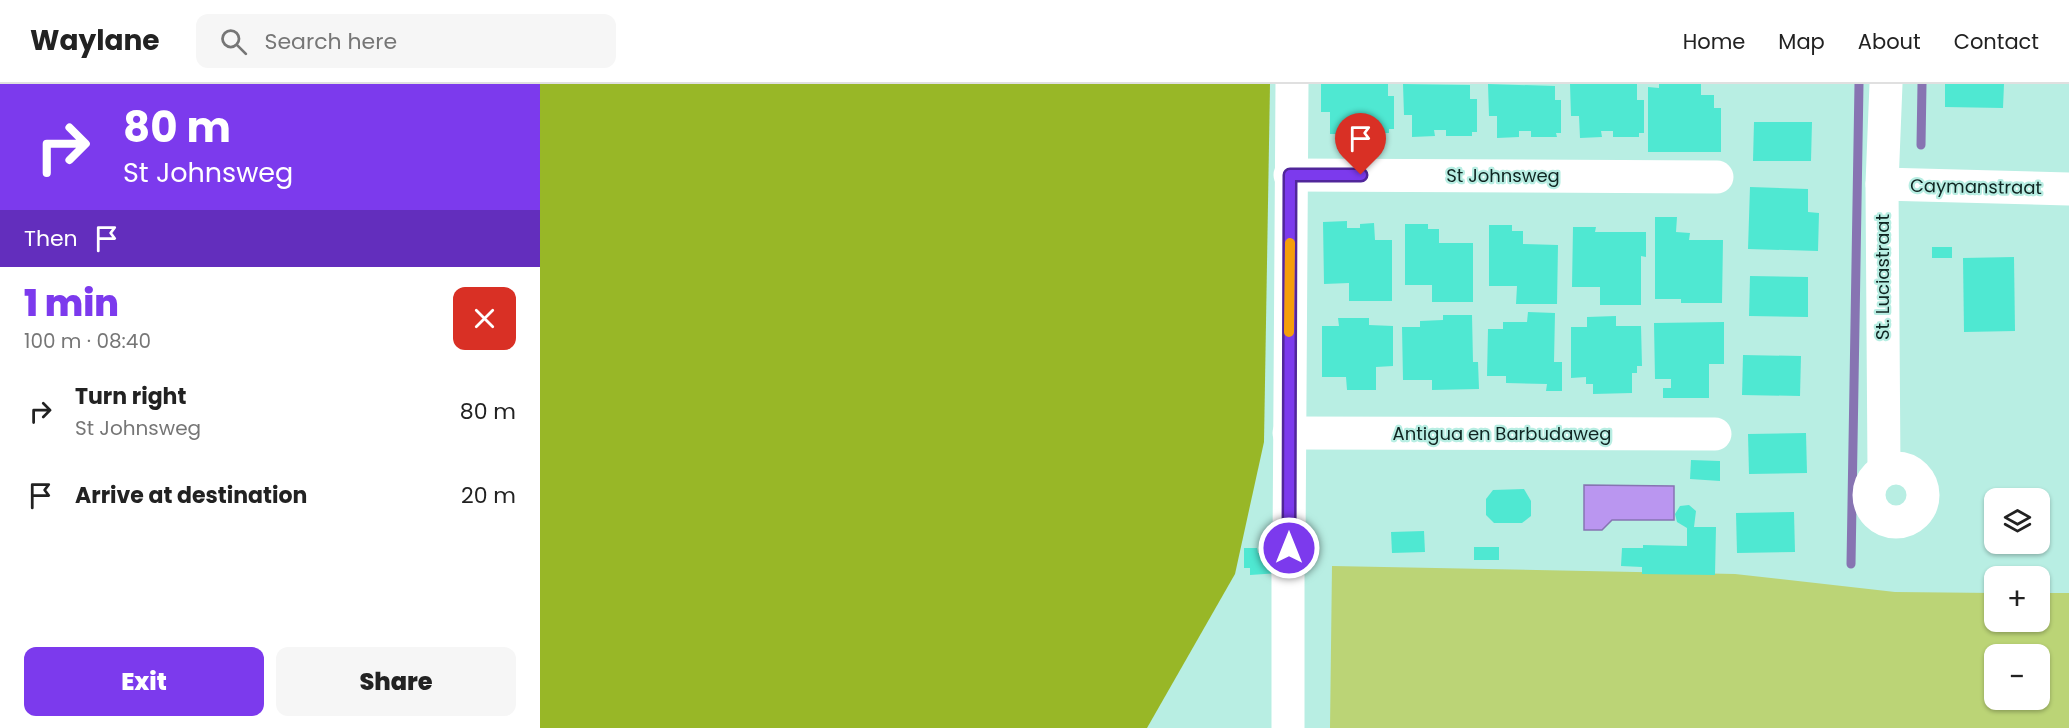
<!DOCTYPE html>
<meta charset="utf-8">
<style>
body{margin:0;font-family:Poppins,sans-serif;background:#f6f6f6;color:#222;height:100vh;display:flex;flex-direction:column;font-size:22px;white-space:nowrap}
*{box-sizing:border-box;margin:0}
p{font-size:20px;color:#767676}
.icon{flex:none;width:33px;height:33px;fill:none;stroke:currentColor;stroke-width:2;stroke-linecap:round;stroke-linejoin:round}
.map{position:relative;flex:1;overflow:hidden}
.panel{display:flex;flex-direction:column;background:#fff;width:540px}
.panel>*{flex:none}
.banner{background:#7c3aed;color:#fff;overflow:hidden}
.fabs{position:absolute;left:1444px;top:404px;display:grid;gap:12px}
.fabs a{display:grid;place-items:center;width:66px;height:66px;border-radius:12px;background:#fff;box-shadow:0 2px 4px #0004;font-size:30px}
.pin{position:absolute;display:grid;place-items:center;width:51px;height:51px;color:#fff;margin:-62px -26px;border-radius:50% 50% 50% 0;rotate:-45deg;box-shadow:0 0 6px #0007}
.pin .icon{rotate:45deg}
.me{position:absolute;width:66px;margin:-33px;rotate:0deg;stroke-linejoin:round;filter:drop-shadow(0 0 4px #0008)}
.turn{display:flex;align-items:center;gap:21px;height:126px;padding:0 24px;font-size:27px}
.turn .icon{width:78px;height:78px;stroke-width:2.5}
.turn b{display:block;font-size:42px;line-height:51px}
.then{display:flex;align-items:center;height:57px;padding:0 24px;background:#0003;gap:12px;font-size:22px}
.round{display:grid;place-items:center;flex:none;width:63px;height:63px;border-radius:12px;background:#f6f6f6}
.summary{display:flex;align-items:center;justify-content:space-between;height:102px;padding:0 24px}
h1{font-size:36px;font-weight:800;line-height:45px;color:#7c3aed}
.action{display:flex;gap:12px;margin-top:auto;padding:12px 24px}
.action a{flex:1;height:69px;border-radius:12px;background:#7c3aed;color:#fff;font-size:24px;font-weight:800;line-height:69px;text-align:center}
.action a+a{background:#f6f6f6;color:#222}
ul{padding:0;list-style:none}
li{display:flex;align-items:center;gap:18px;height:84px;padding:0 24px}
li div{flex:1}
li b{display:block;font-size:22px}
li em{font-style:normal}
header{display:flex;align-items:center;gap:36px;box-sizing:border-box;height:84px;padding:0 30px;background:#fff;border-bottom:2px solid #e0e0e0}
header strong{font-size:28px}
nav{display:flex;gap:33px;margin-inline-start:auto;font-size:21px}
.search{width:420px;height:54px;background:#f6f6f6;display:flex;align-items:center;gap:15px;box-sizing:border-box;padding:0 21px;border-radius:12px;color:#767676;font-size:22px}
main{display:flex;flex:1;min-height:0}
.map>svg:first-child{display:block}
</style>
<header>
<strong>Waylane</strong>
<div class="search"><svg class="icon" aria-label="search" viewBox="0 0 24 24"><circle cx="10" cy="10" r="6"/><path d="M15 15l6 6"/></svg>Search here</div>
<nav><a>Home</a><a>Map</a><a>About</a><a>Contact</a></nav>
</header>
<main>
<section class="panel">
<div class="banner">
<div class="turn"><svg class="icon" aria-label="right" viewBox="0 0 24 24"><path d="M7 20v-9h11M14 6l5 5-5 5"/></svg><div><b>80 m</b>St Johnsweg</div></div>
<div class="then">Then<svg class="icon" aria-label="arrive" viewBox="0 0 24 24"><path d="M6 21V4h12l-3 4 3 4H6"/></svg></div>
</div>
<div class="summary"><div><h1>1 min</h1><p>100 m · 08:40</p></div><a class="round" style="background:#d93025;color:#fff"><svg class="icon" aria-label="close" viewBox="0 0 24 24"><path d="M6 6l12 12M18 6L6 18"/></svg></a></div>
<ul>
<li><svg class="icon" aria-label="right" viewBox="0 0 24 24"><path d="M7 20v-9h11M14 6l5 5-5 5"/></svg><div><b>Turn right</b><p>St Johnsweg</p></div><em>80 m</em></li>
<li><svg class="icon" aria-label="arrive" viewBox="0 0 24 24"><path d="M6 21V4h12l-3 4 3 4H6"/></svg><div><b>Arrive at destination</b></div><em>20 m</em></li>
</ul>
<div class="action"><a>Exit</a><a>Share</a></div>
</section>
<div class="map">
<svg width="1529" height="644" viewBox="0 0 1529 644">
<rect width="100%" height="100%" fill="#b8eee3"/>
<!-- green -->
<path fill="#bbd476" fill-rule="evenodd" d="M792,482L1195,490L1355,508L1455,509V537H1500V509H1529V644H790ZM1455,570H1500V615H1455Z"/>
<!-- forest -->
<polygon fill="#98b727" points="0,0 730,0 724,358 695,490 607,644 0,644"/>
<!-- water -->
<polygon fill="#ba96f0" stroke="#8774b2" stroke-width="1.5" points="1044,401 1134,402 1134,436 1072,436 1062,446 1044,446"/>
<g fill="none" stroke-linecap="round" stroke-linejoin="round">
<!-- stream -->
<g stroke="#8774b2" stroke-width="9">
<polyline points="1381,61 1382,0"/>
<polyline points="1311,480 1319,0"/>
</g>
</g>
<!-- building -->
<g fill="#4fe8d2">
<polygon points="781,0 848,0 848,12 854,12 854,45 849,45 849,49 823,49 823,43 812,43 812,50 790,50 790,28 781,28"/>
<polygon points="863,0 930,1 930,15 937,15 937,48 932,48 932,52 906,52 906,46 894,46 895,52 872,53 872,31 864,31"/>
<polygon points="948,0 1015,2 1015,16 1021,16 1021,49 1016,49 1017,53 991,53 991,47 979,47 979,53 957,54 957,32 949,32"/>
<polygon points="1030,0 1097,0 1097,16 1104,16 1104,49 1099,49 1099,53 1073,53 1073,47 1061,47 1062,53 1040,54 1039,32 1031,32"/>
<polygon points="1119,0 1161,0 1161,11 1174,11 1174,24 1181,24 1181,68 1108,68 1108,3 1119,4"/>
<polygon points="1405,0 1464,0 1463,24 1405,23"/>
<polygon points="1214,38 1272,38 1271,77 1213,77"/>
<polygon points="1210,103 1268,105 1268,128 1279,129 1278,167 1208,165"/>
<polygon points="1115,133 1137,133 1136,148 1150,149 1149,156 1183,156 1182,219 1141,219 1141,215 1115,215"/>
<polygon points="807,137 807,144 820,144 820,140 834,139 835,156 852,156 852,217 809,217 809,199 784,200 783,138"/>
<polygon points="865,140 888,140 888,145 899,145 899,159 933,159 933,218 892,218 892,201 865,201"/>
<polygon points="949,141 972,141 972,147 983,147 983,160 1018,161 1017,220 976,220 977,202 949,202"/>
<polygon points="1033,143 1056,143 1055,148 1106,148 1106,173 1101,172 1101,221 1060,221 1060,203 1032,203"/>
<rect x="1392" y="163" width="20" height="11"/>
<polygon points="1474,173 1475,247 1424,248 1423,174"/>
<polygon points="1210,192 1268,193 1268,233 1209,232"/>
<polygon points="988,228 1015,229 1014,278 1022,278 1022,307 1006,307 1007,300 966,299 966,292 947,292 948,245 963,245 963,238 987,238"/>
<polygon points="903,231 932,231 933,278 938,278 939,305 892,306 892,296 863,296 862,243 880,243 880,237 903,236"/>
<polygon points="1076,232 1076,242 1101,242 1102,282 1097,282 1097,289 1092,289 1092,309 1053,310 1053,300 1046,300 1046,293 1031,294 1031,243 1047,243 1047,233"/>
<polygon points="798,234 829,234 829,241 853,242 853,282 836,283 836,306 807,306 806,293 782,293 782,242 799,242"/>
<polygon points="1184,238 1184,280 1169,280 1169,314 1123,314 1123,304 1131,304 1131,295 1115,295 1114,239"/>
<polygon points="1203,271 1261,272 1260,312 1202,311"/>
<polygon points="1266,349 1267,389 1209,390 1208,350"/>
<polygon points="1151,376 1180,377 1180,397 1150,395"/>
<polygon points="984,405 991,417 991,432 982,439 954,439 946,431 946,415 953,406"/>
<polygon points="1149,421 1156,427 1154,443 1176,443 1175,491 1102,490 1102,483 1081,482 1082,464 1103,464 1103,461 1147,462 1147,444 1137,438 1135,430 1140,422"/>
<polygon points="1254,428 1255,468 1197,469 1196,429"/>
<polygon points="884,447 885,468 852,469 851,448"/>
<rect x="934" y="463" width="25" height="13"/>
<polygon points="704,464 717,464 718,469 738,468 738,465 766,464 766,487 710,491 710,484 704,484"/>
</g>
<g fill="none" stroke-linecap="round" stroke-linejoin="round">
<!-- minor -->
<g stroke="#fff" stroke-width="33">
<polyline points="750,91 1177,93"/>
<polyline points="1342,100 1529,105"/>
<polyline points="749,349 1175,350"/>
<circle cx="1356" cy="411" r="27"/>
<polyline points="1344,386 1342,100 1346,0"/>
<polyline points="749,464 752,0"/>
<polyline points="748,644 748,487"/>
</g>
</g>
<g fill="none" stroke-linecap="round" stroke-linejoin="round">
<!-- route casing -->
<g stroke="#51269a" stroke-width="15">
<polyline id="route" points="749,464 750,91 821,91"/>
</g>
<!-- route -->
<use href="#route" stroke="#7c3aed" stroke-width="10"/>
<!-- slow -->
<polyline stroke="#f59e0b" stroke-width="10" points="749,248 750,159"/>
</g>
<g text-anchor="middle" stroke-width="4.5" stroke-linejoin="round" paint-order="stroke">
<!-- street labels -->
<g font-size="18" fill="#102522" stroke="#b8eee3">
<text x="963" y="98">St Johnsweg</text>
<text transform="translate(1436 103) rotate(1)" y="6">Caymanstraat</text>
<text transform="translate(1343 193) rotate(-90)" y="6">St. Luciastraat</text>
<text x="962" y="356">Antigua en Barbudaweg</text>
</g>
</g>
</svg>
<div class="fabs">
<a><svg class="icon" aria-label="layers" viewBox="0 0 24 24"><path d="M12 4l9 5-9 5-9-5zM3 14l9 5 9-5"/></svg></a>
<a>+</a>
<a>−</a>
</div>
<div class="pin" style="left:821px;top:91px;background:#d93025"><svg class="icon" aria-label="arrive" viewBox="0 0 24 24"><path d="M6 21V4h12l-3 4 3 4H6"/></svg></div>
<svg class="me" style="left:749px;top:464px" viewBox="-20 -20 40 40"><circle r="17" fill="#7c3aed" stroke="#fff" stroke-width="3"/><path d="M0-11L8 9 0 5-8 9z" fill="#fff"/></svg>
</div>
</main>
